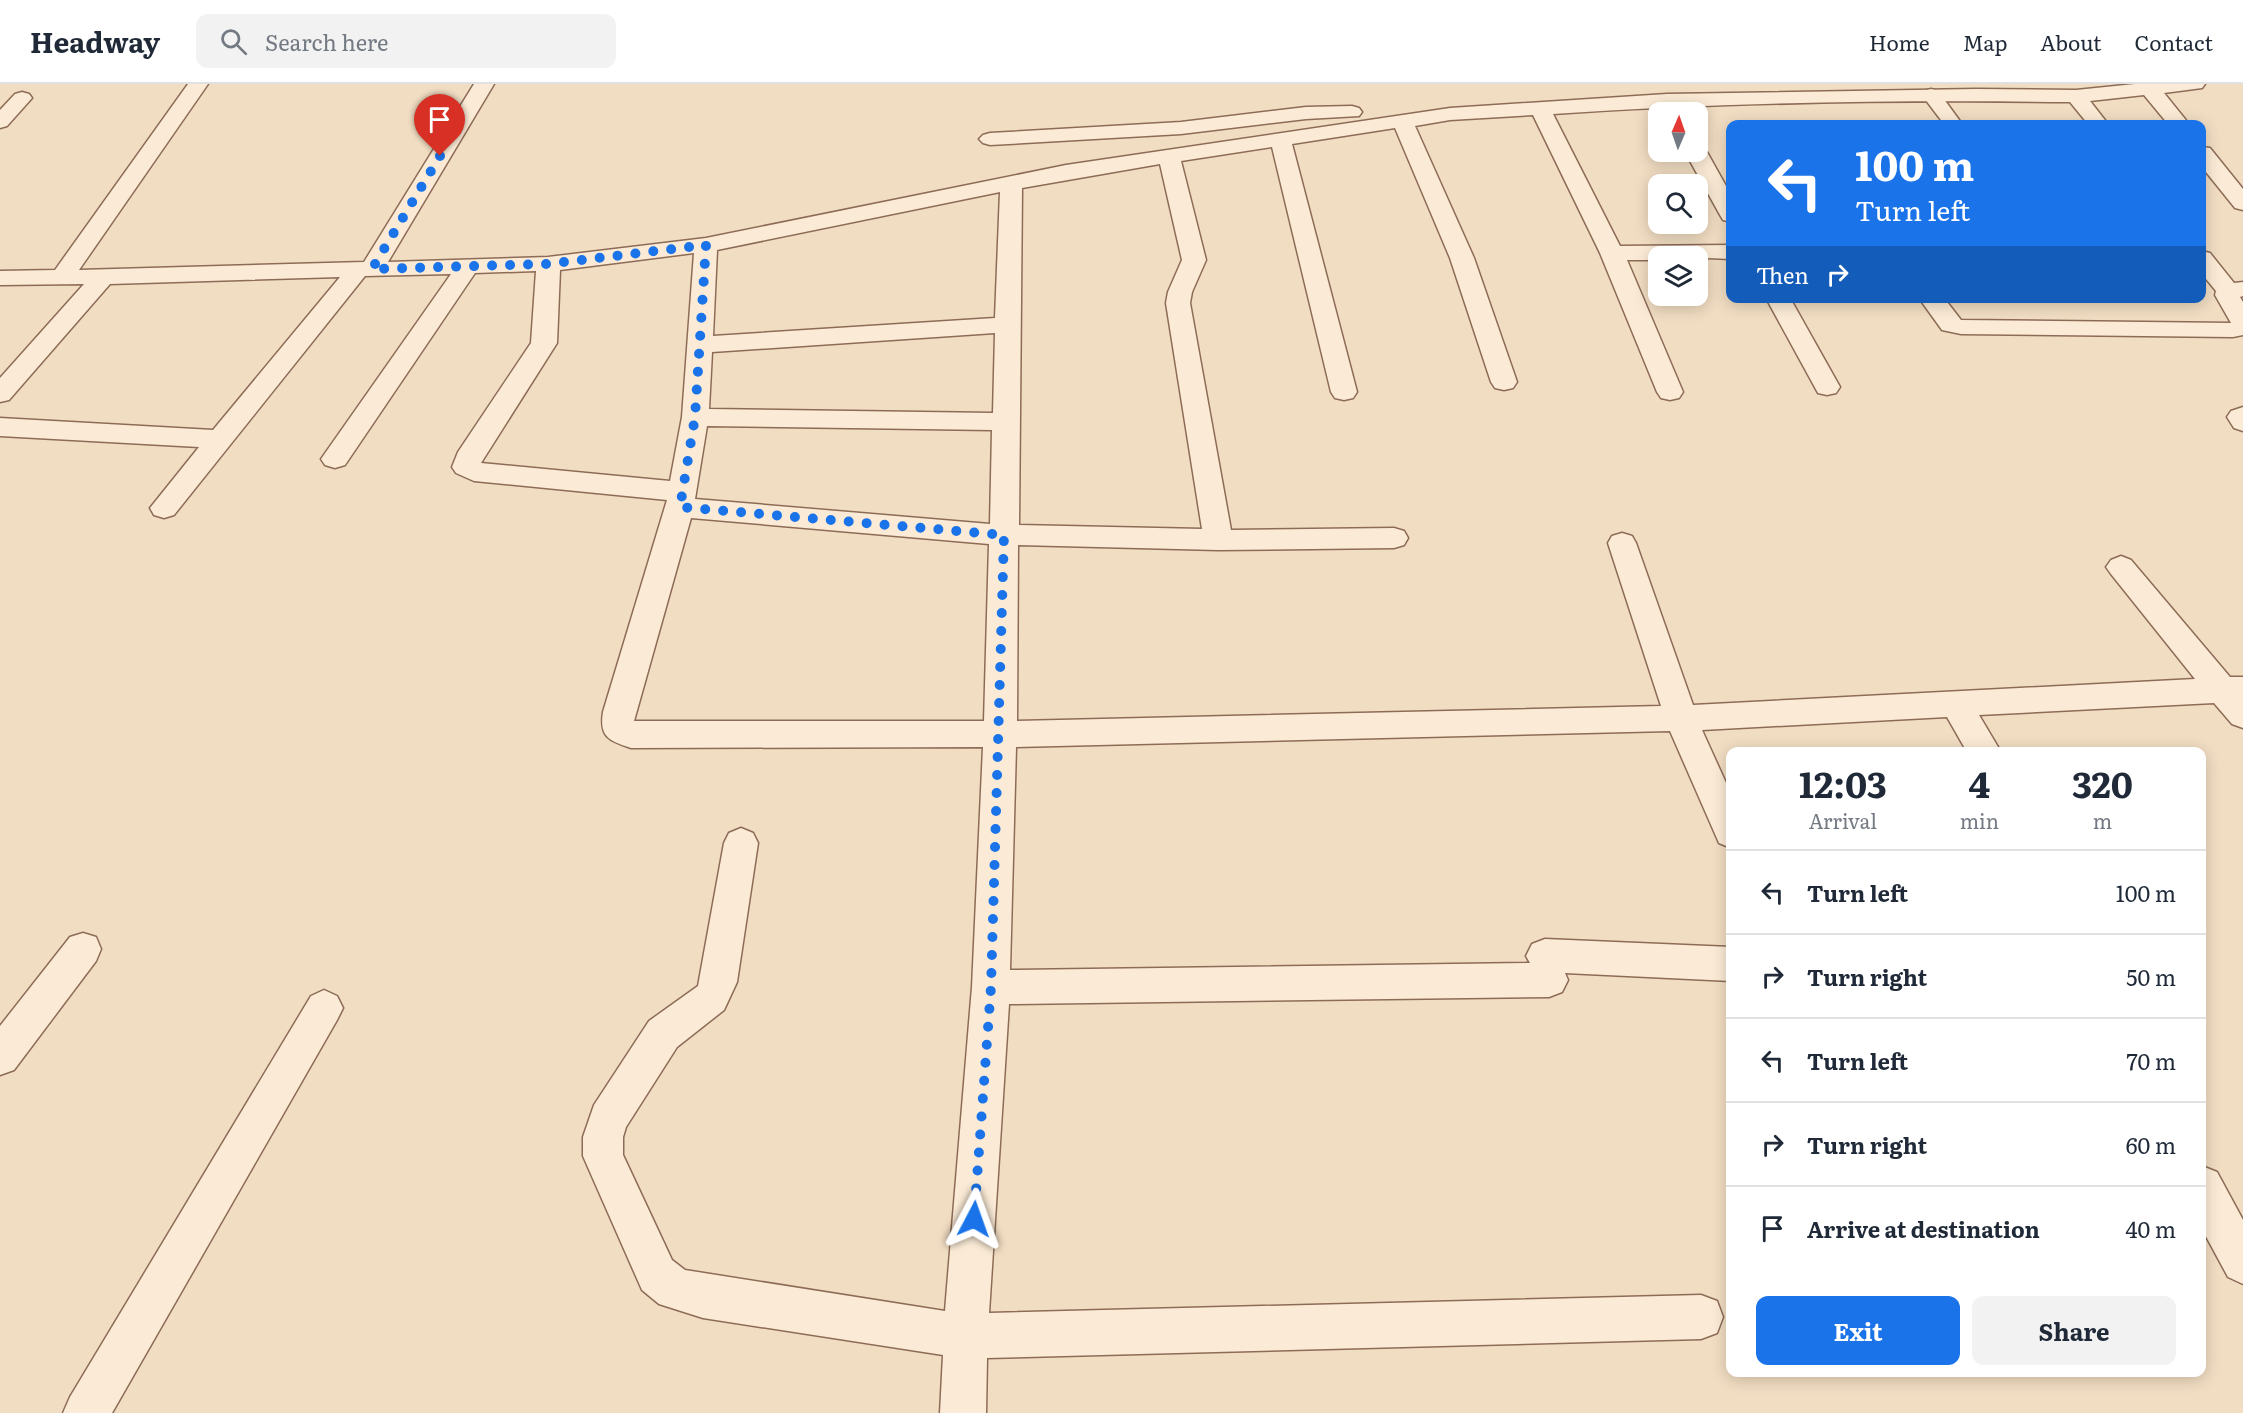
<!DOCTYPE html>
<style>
body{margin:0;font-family:Literata,serif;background:#f2f2f3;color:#1f2937;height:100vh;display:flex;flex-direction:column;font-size:22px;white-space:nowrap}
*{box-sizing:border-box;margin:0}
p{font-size:20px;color:#747a83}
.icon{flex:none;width:33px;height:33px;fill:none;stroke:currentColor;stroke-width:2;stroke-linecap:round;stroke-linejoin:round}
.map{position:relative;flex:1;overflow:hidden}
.side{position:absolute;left:1726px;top:663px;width:480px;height:630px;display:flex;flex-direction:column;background:#fff;border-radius:12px;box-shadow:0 3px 15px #0003}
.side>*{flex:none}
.guide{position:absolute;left:1726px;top:36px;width:480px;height:183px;border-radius:12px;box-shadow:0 3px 15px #0003;background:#1a73e8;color:#fff;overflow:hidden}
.needle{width:39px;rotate:2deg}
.fabs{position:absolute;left:1648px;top:18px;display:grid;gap:12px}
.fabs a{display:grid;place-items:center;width:60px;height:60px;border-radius:12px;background:#fff;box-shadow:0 3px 15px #0003;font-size:30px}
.pin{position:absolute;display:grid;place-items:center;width:51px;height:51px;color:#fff;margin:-62px -26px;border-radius:50% 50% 50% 0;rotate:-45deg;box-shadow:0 0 6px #0007}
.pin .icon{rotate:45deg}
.me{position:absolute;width:66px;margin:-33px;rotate:4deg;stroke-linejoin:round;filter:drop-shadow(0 0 4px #0008)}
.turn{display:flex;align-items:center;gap:21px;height:126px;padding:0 30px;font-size:27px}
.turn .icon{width:78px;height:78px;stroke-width:2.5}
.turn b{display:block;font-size:42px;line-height:51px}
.then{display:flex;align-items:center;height:57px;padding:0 30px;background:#0003;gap:12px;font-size:22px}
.eta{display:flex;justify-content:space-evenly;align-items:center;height:102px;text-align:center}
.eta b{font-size:36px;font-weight:700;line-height:42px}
.primary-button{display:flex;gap:12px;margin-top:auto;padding:12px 30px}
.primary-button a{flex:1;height:69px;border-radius:12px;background:#1a73e8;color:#fff;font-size:24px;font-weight:700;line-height:69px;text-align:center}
.primary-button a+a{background:#f2f2f3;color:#1f2937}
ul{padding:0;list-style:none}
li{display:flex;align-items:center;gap:18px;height:84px;padding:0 30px;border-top:2px solid #e0e1e3}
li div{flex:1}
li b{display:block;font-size:22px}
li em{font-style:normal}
header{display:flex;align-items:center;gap:36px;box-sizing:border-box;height:84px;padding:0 30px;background:#fff;border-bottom:2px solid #e0e1e3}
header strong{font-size:28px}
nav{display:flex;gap:33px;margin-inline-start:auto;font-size:21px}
.search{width:420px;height:54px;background:#f2f2f3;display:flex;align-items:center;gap:15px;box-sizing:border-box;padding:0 21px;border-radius:12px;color:#747a83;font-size:22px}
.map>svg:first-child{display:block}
</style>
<header>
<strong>Headway</strong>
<div class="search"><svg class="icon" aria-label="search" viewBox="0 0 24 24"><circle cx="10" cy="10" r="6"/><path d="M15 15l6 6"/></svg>Search here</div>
<nav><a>Home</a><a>Map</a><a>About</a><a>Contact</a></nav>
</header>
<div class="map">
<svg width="2243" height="1329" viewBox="0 0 2243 1329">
<rect width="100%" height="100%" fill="#f1ddc2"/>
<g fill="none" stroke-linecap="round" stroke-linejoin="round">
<!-- lane casing -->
<g stroke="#8d6c57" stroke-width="3">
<polygon id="lane" points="1931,5 1938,7 1962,40 1944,40 1922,11 1924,7"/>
</g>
<!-- street casing -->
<g stroke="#8d6c57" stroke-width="3">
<g id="street">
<path d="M188,0H208L79,186L364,178L474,0H494L388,178L548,173L706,154L1066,81L1450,24L1667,10L1976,5L2076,6L2135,0H2205L2202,4L2164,9L2189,40H2168L2144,11L2090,17L2108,40H2088L2070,18C1898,16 1725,18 1553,30L1620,162L1731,161V175L1659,172V176H1627L1683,308L1679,314L1670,316L1661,314L1657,308L1600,169L1533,31L1450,36L1415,42L1474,174L1517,298L1513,304L1504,306L1495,304L1491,298L1450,174L1395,44L1292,60L1357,308L1353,314L1344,316L1335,314L1331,308L1272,63L1181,77L1206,176L1192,208L1190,219L1231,446L1394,444L1404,447L1408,454L1404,461L1394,464L1218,466L1018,461L1017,637L1661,622L1608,459L1612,452L1622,449L1632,452L1636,459L1693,621L2195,595L2111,490L2106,483L2111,476L2121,472L2131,476L2230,593H2243V644L2232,640L2214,619L1979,631L2001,668H1967L1947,633L1702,646L1731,710V764L1719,759L1670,647L1016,663L1010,886L1530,879L1526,872L1532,860L1545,855L1731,863V897L1565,889L1568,896L1562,908L1549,913L1009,920L989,1229L1701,1211L1717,1217L1723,1233L1717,1249L1701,1255L987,1274L986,1329H940L943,1271L703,1234L659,1220L642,1206L583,1072V1053L594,1021L649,937L698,902L724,759L729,749L741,744L753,749L758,759L737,898L724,926L677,963L626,1043L623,1053V1071L672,1176L685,1186L945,1227L972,903L983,663L631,664C609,657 599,653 603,628L667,416L474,397L456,389L452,383L458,368L531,259L536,187L475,189L345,381L335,384L325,381L321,375L451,190L365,192L174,431L164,434L154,431L150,424L199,363L0,352V334L213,346L340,193L110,200L9,316L0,318V294L84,200L0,201V187L55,186ZM1160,80L1182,176L1168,208L1166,219L1202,445L1019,441L1022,104ZM1000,108L995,234L713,252L717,166ZM694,169L682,333L670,397L481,379L557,259L560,186ZM995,249L993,329L709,325L712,268ZM707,342L992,346L990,440L695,415ZM691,434L989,460L984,637H634Z"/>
<polygon points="22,8 29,10 32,14 7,42 0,44 0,26 15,10"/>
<polygon points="1352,22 1359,24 1362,28 1359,32 1306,35 1181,50 990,61 983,59 979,55 983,51 990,49 1181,38 1306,23"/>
<polygon points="1698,62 1704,63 1707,68 1731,111 1731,138 1723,136 1720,131 1685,68 1698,68"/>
<polygon points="2202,63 2210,64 2243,105 2243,126 2235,124 2202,83"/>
<polygon points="2202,167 2210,169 2234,199 2243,198 2243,212 2240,213 2243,218 2243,251 2233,253 1961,250 1942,246 1919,214 1944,214 1961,236 2231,239 2215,211 2216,207 2202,190"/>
<polygon points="1766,214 1790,214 1840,303 1836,309 1827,311 1818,309"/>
<polygon points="2243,323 2243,347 2234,344 2227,333 2231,327"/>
<polygon points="83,849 96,853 101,865 96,877 14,986 0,991 0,942 70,853"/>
<polygon points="324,906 337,912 343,924 337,936 112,1329 63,1329 70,1313 311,912"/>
<polygon points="2202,1082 2217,1088 2243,1136 2243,1200 2228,1193 2202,1145"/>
</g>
</g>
<!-- lane -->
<use href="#lane" fill="#fbebd6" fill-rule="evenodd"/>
<!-- street -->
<use href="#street" fill="#fbebd6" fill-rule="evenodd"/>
</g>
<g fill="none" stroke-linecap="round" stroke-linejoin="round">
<!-- route -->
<polyline stroke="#1a73e8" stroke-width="10" stroke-dasharray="0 18" points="440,72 372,185 548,180 706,161 695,333 680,423 1004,451 991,903 974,1135"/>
</g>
</svg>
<div class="fabs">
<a><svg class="needle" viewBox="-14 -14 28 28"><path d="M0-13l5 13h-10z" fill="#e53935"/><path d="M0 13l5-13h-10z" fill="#747a83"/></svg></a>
<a><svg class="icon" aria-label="search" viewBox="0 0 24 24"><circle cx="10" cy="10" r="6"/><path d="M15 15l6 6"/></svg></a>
<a><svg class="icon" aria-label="layers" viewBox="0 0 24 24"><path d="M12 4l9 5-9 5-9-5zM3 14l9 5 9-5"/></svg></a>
</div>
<div class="pin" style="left:440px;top:72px;background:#d93025"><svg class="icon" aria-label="arrive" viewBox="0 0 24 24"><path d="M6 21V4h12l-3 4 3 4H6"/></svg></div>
<svg class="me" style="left:974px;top:1135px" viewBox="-20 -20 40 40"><path d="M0-17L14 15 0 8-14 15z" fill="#1a73e8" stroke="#fff" stroke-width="4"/></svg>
<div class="guide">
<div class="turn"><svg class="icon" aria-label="left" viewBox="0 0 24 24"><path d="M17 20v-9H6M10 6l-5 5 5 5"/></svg><div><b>100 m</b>Turn left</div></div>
<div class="then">Then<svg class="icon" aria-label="right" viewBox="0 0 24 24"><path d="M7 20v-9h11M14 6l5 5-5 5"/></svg></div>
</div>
<section class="side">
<div class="eta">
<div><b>12:03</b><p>Arrival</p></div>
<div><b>4</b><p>min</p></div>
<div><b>320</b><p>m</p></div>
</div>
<ul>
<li><svg class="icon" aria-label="left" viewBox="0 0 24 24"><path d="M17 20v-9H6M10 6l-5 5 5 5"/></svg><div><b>Turn left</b></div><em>100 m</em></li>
<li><svg class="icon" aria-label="right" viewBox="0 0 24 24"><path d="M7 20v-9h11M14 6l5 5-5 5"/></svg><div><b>Turn right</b></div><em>50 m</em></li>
<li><svg class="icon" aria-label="left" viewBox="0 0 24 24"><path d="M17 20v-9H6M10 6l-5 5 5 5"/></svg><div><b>Turn left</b></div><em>70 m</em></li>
<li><svg class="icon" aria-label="right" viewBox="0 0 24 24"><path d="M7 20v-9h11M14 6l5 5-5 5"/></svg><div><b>Turn right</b></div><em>60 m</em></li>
<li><svg class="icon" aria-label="arrive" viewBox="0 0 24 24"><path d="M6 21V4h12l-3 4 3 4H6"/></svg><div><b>Arrive at destination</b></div><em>40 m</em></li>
</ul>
<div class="primary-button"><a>Exit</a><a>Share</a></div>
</section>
</div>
